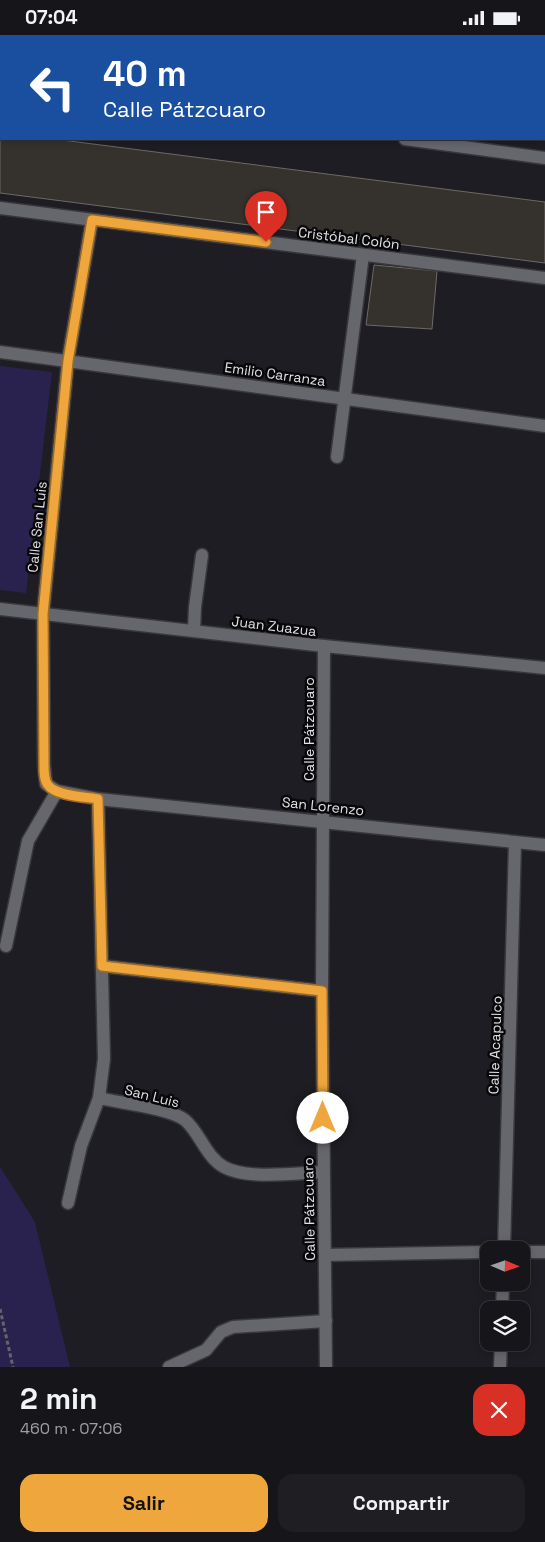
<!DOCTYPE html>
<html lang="es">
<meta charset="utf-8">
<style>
body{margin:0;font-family:"Space Grotesk",sans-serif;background:#1f1f23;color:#f1f3f6;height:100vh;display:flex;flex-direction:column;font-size:19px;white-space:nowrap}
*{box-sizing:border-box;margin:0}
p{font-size:16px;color:#9e9fa2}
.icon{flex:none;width:28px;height:28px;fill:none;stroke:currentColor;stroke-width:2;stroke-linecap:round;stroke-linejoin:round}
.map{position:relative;height:1332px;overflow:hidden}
.panel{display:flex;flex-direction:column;background:#16161a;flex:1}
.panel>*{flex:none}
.banner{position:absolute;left:0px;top:0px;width:545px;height:105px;box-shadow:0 2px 8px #0003,0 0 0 1px #353539;background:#1a4fa0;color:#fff;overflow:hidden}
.needle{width:32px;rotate:92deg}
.buttons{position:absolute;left:480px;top:1206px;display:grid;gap:10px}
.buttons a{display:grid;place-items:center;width:50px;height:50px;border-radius:10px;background:#16161a;box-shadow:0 2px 8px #0003,0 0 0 1px #353539;font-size:25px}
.pin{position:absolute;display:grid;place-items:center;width:42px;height:42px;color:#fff;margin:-51px -21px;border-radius:50% 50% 50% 0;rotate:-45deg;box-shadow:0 0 5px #0007}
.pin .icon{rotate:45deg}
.me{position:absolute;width:55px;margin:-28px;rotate:0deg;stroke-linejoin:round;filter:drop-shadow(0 0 4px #0008)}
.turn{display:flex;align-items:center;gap:18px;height:105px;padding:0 20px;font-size:22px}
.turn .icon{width:65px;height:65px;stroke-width:2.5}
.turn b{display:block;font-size:35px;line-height:42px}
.round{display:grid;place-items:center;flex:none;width:52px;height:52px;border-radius:15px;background:#1f1f23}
.head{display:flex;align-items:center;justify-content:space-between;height:85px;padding:0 20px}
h1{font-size:30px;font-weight:700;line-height:38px}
.primary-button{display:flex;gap:10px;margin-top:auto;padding:10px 20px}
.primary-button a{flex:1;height:58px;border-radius:15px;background:#efa73d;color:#111;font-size:20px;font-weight:700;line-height:58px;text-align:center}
.primary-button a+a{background:#1f1f23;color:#f1f3f6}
.status{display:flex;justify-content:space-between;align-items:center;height:35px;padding:0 25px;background:#16161a;direction:ltr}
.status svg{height:14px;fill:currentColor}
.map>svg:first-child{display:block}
</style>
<div class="status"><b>07:04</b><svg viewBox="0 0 49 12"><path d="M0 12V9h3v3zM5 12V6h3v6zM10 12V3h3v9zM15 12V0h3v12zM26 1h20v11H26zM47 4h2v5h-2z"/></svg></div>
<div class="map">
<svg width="545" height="1332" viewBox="0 0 545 1332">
<rect width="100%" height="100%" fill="#1e1d23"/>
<!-- green -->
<g fill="#29224f">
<polygon points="0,331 52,337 26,558 0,555"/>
<polygon points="0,1132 35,1187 70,1332 0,1332"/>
</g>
<!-- building -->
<g fill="#35312c" stroke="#6e6964">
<polygon points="0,0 178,0 178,1"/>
<polygon points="249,0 545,0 545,64 544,1 249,1"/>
<polygon points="0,97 1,104 54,104 545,167 545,228 0,158"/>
<polygon points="374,230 437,236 432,294 366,290"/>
</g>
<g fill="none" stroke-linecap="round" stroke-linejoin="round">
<!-- minor casing -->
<g stroke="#38383c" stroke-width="15">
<g id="minor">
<polyline points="217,1 217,0"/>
<polyline points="0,51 1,51"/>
<polyline points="405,104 545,123"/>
<polyline points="0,173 545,243"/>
<polyline points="92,185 68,325 43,579 44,730 46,749 57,756 98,764 545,810"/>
<polyline points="0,317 545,391"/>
<polyline points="337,422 363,220"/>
<polyline points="0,574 324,611 545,633"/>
<polyline points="194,596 195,572 202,520"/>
<polyline points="324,611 322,956 326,1332"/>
<polyline points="6,911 28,806 57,756"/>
<polyline points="102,931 322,956"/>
<path d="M99,1063C120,1068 169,1073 185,1085C200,1098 206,1122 224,1132C247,1145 297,1138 323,1137"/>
<polyline points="68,1168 81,1111 99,1063 104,1024 98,764"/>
<polyline points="504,1215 515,807"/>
<polyline points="521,1217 545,1217"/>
<polyline points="325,1220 489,1217"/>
<polyline points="502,1275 503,1248"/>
<polyline points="169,1332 206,1315 221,1297 233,1292 326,1286"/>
<polyline points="500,1332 501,1308"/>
</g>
</g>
<!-- path -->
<polyline stroke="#646469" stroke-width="3" stroke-dasharray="4 2.5" stroke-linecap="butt" points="0,1274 13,1332"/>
<!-- minor -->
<use href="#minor" stroke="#66666d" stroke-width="12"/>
</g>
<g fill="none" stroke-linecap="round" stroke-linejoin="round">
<!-- route casing -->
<g stroke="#9b6d28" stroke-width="12">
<path id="route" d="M266,207L92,185L68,326L43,579L44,730C44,737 44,745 48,750C55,761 86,762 98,764L102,931L322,956L323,1083"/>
</g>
<!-- route -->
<use href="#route" stroke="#efa73d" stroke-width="9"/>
</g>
<g text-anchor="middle" stroke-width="5" stroke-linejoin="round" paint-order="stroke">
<!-- street labels -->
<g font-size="14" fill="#e2e2e6" stroke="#08080a">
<text transform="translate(349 203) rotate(7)" y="5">Cristóbal Colón</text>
<text transform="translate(275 339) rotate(8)" y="5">Emilio Carranza</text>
<text transform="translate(37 492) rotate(-84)" y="5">Calle San Luis</text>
<text transform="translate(274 591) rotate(7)" y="5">Juan Zuazua</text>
<text transform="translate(309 694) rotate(-90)" y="5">Calle Pátzcuaro</text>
<text transform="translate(323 771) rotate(6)" y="5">San Lorenzo</text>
<text transform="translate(495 1010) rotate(-88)" y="5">Calle Acapulco</text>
<text transform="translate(152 1061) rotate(14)" y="5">San Luis</text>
<text transform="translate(309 1174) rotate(-91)" y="5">Calle Pátzcuaro</text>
</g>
</g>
</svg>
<div class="buttons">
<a><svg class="needle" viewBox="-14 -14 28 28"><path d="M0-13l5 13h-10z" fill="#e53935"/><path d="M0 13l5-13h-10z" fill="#9e9fa2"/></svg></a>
<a><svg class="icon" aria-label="layers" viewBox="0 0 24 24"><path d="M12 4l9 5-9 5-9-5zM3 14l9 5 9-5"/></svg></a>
</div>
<div class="pin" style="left:266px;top:207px;background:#d93025"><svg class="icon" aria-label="arrive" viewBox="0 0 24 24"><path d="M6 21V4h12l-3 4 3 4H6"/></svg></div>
<svg class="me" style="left:323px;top:1083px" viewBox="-20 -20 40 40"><circle r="19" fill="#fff"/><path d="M0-13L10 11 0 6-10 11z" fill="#efa73d"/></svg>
<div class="banner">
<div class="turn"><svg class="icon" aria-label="left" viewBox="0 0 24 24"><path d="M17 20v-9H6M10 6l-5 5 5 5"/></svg><div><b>40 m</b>Calle Pátzcuaro</div></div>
</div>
</div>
<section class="panel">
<div class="head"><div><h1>2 min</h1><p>460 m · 07:06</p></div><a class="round" style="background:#d93025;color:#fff"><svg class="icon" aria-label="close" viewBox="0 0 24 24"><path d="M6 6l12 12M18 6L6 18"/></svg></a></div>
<div class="primary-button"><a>Salir</a><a>Compartir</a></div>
</section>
